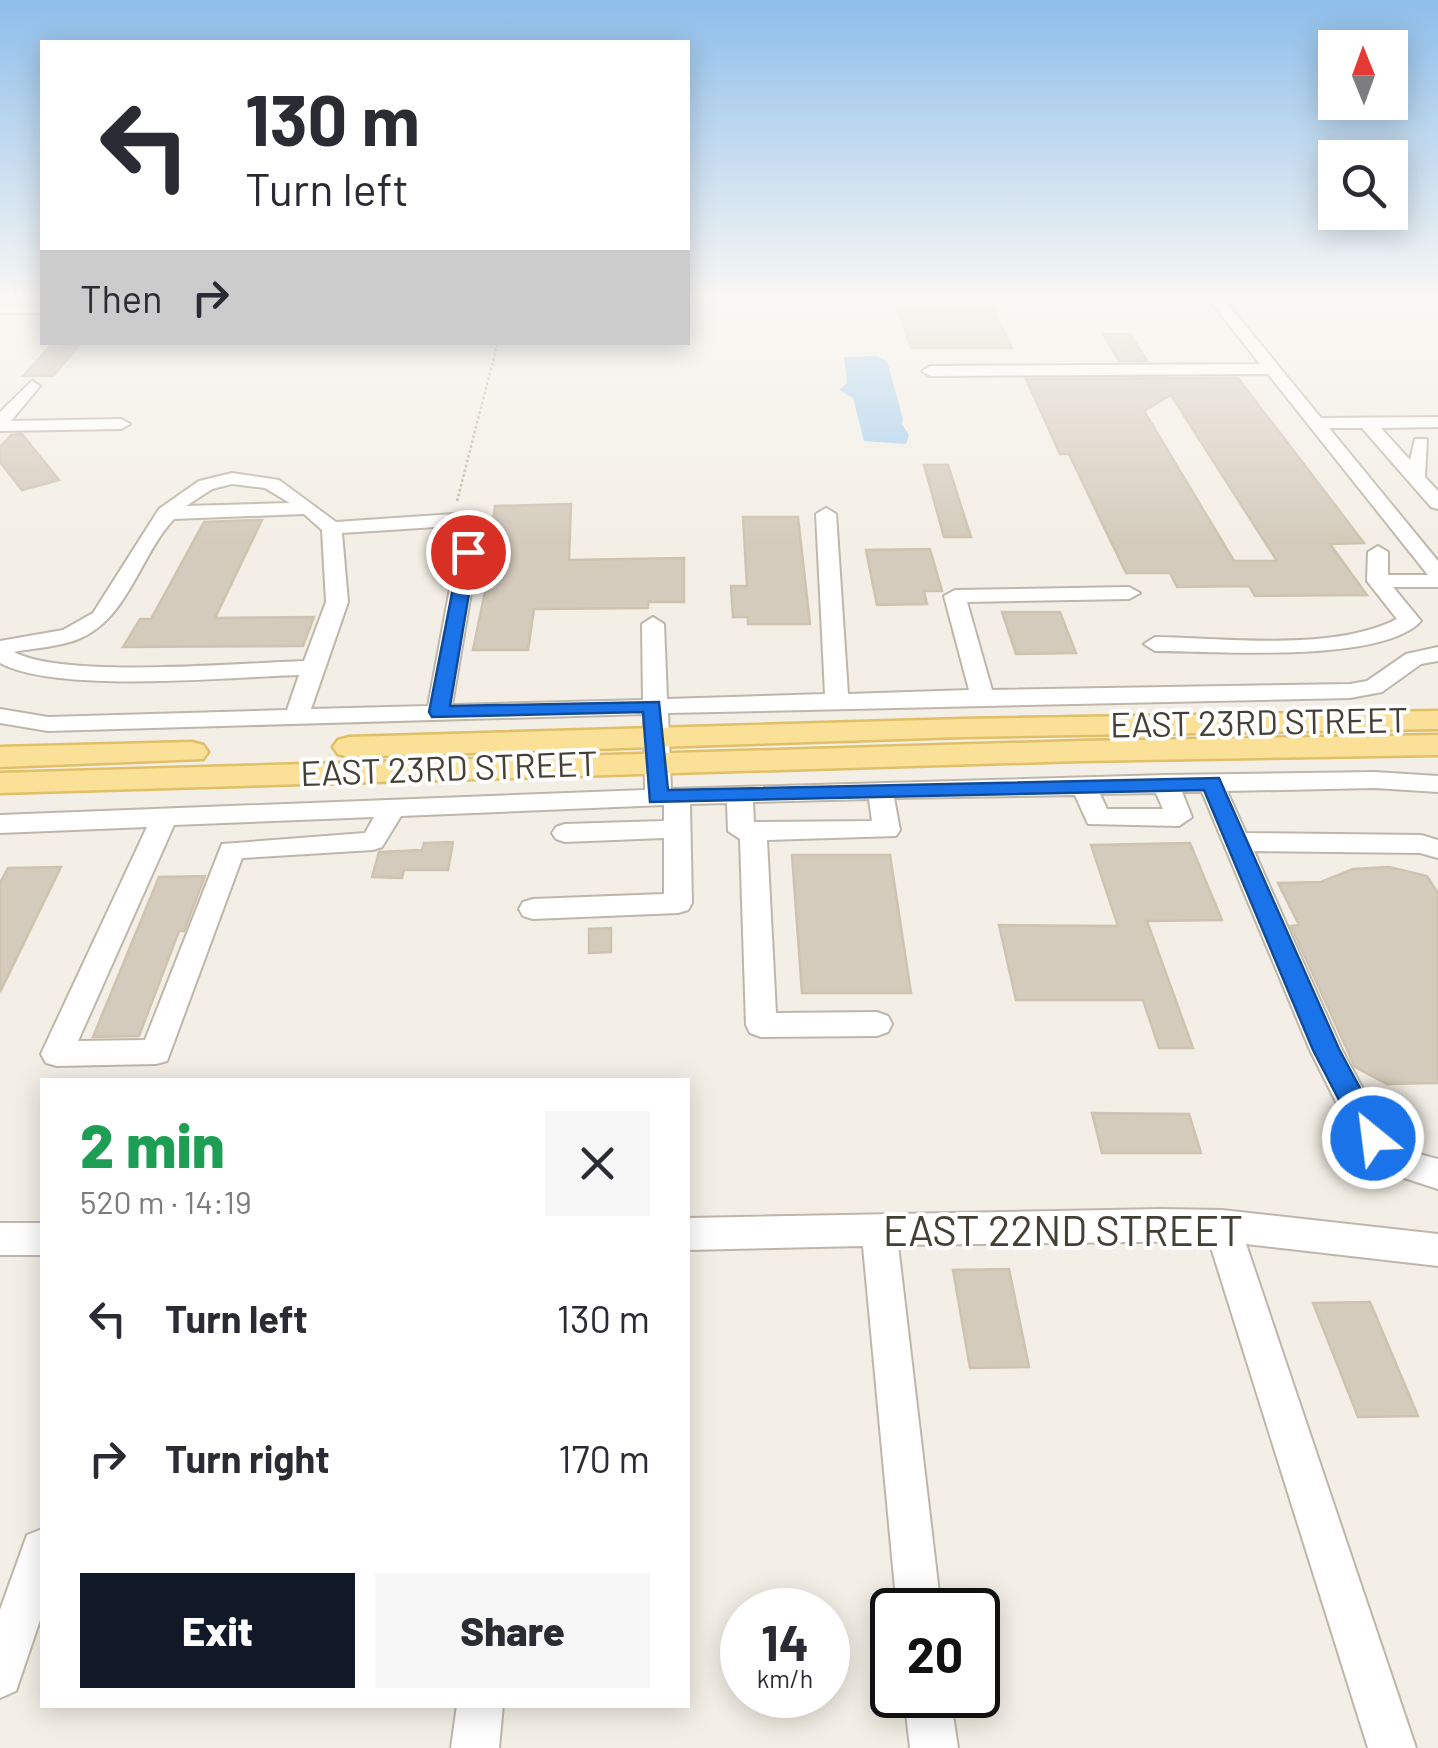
<!DOCTYPE html>
<meta charset="utf-8">
<style>
body{margin:0;font-family:Barlow,sans-serif;background:#f7f7f7;color:#2b2b33;height:100vh;display:flex;flex-direction:column;font-size:38px;white-space:nowrap}
*{box-sizing:border-box;margin:0}
p{font-size:32px;color:#7c7c81}
.icon{flex:none;width:55px;height:55px;fill:none;stroke:currentColor;stroke-width:2;stroke-linecap:round;stroke-linejoin:round}
.map{position:relative;flex:1;overflow:hidden}
.details{position:absolute;left:40px;top:1078px;width:650px;height:630px;display:flex;flex-direction:column;background:#fff;border-radius:0px;box-shadow:0 5px 25px #0003}
.details>*{flex:none}
.hud{position:absolute;left:40px;top:40px;width:650px;height:305px;border-radius:0px;box-shadow:0 5px 25px #0003;background:#fff;color:#2b2b33;overflow:hidden}
.needle{width:65px;rotate:359deg}
.tools{position:absolute;left:1318px;top:30px;display:grid;gap:20px}
.tools a{display:grid;place-items:center;width:90px;height:90px;border-radius:0px;background:#fff;box-shadow:0 5px 25px #0003;font-size:50px}
.speed{position:absolute;left:720px;top:1588px;display:flex;gap:20px;font-size:50px;font-weight:700;text-align:center}
.speed>*{display:grid;place-content:center;width:130px;height:130px;border-radius:50%;background:#fff;box-shadow:0 5px 25px #0003;line-height:1}
.speed small{font-size:25px;font-weight:400}
.speed .limit{border:5px solid #111;border-radius:15px;background:#fff;color:#111}
.pin{position:absolute;display:grid;place-items:center;width:85px;height:85px;color:#fff;margin:-42px;border:5px solid #fff;border-radius:50%;box-shadow:0 2px 10px #0007}
.me{position:absolute;width:110px;margin:-55px;rotate:331deg;stroke-linejoin:round;filter:drop-shadow(0 0 8px #0008)}
.turn{display:flex;align-items:center;gap:35px;height:210px;padding:0 40px;font-size:45px}
.turn .icon{width:130px;height:130px;stroke-width:2.5}
.turn b{display:block;font-size:70px;line-height:85px}
.then{display:flex;align-items:center;height:95px;padding:0 40px;background:#0003;gap:20px;font-size:38px}
.round{display:grid;place-items:center;flex:none;width:105px;height:105px;border-radius:0px;background:#f7f7f7}
.headline{display:flex;align-items:center;justify-content:space-between;height:170px;padding:0 40px}
h1{font-size:60px;font-weight:800;line-height:75px;color:#1e9e55}
.button{display:flex;gap:20px;margin-top:auto;padding:20px 40px}
.button a{flex:1;height:115px;border-radius:0px;background:#111827;color:#fff;font-size:40px;font-weight:800;line-height:115px;text-align:center}
.button a+a{background:#f7f7f7;color:#2b2b33}
ul{padding:0;list-style:none}
li{display:flex;align-items:center;gap:30px;height:140px;padding:0 40px}
li div{flex:1}
li b{display:block;font-size:38px}
li em{font-style:normal}
.map>svg:first-child{display:block}
</style>
<div class="map">
<svg width="1438" height="1748" viewBox="0 0 1438 1748">
<rect width="100%" height="100%" fill="#f3efe6"/>
<!-- water -->
<polygon fill="#a4ceee" points="877,356 887,361 903,419 902,424 909,435 906,444 864,441 853,398 839,390 847,383 844,357"/>
<!-- building -->
<g fill="#d4cbbc" stroke="#cec3af" stroke-width="2.5" fill-rule="evenodd">
<polygon points="989,299 1012,348 911,348 895,300"/>
<polygon points="1103,334 1130,334 1147,361 1119,361"/>
<polygon points="54,342 82,342 53,376 23,376"/>
<path d="M1238,378L1364,543L1330,544L1367,595L1255,596L1249,586L1177,587L1170,573H1126L1069,454H1060L1026,379ZM1171,395L1277,561H1234L1144,411Z"/>
<polygon points="22,434 59,480 22,490 0,462 0,447 11,435"/>
<polygon points="924,465 948,465 971,537 944,537"/>
<polygon points="571,504 569,560 684,558 684,602 648,602 648,608 534,609 528,650 473,650 498,528 492,528 495,506"/>
<polygon points="743,517 798,517 810,624 748,624 748,617 733,617 731,586 747,586"/>
<polygon points="256,520 262,520 215,618 314,617 303,646 123,647 140,619 151,619 204,522"/>
<polygon points="930,549 942,591 924,591 927,604 877,605 866,550"/>
<polygon points="1002,612 1060,612 1076,653 1016,654"/>
<polygon points="453,842 448,870 404,870 402,878 372,877 379,852 422,850 424,843"/>
<polygon points="1190,843 1222,920 1147,921 1193,1048 1159,1048 1143,1000 1016,1000 999,925 1118,926 1091,845"/>
<polygon points="792,855 890,855 911,993 802,993"/>
<polygon points="61,867 0,992 0,883 8,868"/>
<polygon points="1389,867 1427,876 1438,893 1438,1083 1387,1084 1355,1067 1291,926 1299,925 1278,883 1321,882 1353,869"/>
<polygon points="205,876 184,931 179,931 139,1036 93,1037 159,877"/>
<polygon points="611,928 611,952 589,953 589,929"/>
<polygon points="1092,1113 1189,1114 1201,1153 1102,1153"/>
<polygon points="1009,1269 1029,1367 970,1368 953,1270"/>
<polygon points="1370,1302 1418,1416 1358,1417 1313,1303"/>
</g>
<g fill="none" stroke-linecap="round" stroke-linejoin="round">
<!-- minor casing -->
<g stroke="#beb7a9" stroke-width="4">
<g id="minor">
<path d="M1207,297H1222L1321,418L1438,417V427L1381,428L1410,460L1415,439H1427L1425,477L1438,491V509L1431,507L1362,428H1329L1438,561V587H1393L1421,621C1382,664 1213,651 1155,651L1144,644L1155,637C1227,638 1332,652 1397,619L1367,581L1368,552L1378,546L1388,552V575H1428L1268,374L930,376L922,371L930,366L1260,364Z"/>
<rect x="0" y="305" width="42" height="8"/>
<polygon points="32,381 40,386 11,421 121,419 130,424 121,429 0,431 0,412"/>
<path d="M232,473L279,480L336,522L454,514L474,522L480,535L478,552L452,705L643,700L642,624L653,617L664,624L667,699L825,694L816,514L826,508L836,514L848,694L969,690L944,596L955,590L1129,587L1140,593L1129,599L967,602L992,690L1350,684L1367,681L1406,654L1438,647V661L1421,664L1382,692L1350,698L668,713L671,789L1165,775L1375,772L1438,776V792L1375,788L1227,791L1246,833L1421,835L1438,840V858L1420,853L1254,851L1342,1050L1372,1106L1385,1127L1415,1153L1438,1159V1189L1392,1174L1361,1147L1348,1126L1310,1050L1202,792H1182L1192,817L1179,826L1088,824L1075,795L894,798L900,830L896,836L767,840L776,1013L877,1012L888,1016L892,1024L888,1032L877,1036L761,1037L750,1033L746,1025L740,839L728,831L727,803L690,804L692,903L688,910L678,913L533,919L523,916L519,909L523,902L533,899L664,894V838L565,842L556,839L552,833L556,827L565,824L664,821V805L401,816L382,847L373,850L242,858L167,1061L156,1064L57,1066L46,1063L41,1054L147,827L0,833V815L645,790L644,714L48,731L0,723V709L48,717L287,710L299,675C229,677 57,694 0,663V641L63,630L93,613L159,509L199,481ZM232,484L265,488L290,503L186,506L212,489ZM304,514L322,530L326,602L304,661C239,663 64,679 14,652C34,648 57,647 76,640C128,621 139,556 174,519ZM451,526L460,535L428,706L311,709L348,602L342,533ZM1156,793L1163,809H1107L1100,794ZM869,799L872,821L754,822L753,802ZM374,817L365,833L222,844L145,1040L78,1041L174,825Z"/>
<polygon points="1161,1209 1222,1210 1438,1234 1438,1266 1246,1244 1416,1748 1368,1748 1209,1241 898,1245 941,1610 897,1610 863,1246 688,1250 688,1218"/>
<rect x="0" y="1223" width="42" height="32"/>
<polygon points="42,1529 42,1614 16,1691 0,1698 0,1610 27,1535"/>
<polygon points="904,1695 950,1695 958,1748 910,1748"/>
<polygon points="457,1705 503,1705 499,1748 451,1748"/>
</g>
</g>
<!-- major casing -->
<g stroke="#e0bf67" stroke-width="5">
<g id="major">
<polygon points="1438,711 1438,729 962,737 349,757 338,754 333,747 338,740 349,737 962,719"/>
<polygon points="1438,735 1438,755 1080,761 0,793 0,773 1080,741"/>
<polygon points="192,742 203,745 208,752 203,759 0,767 0,747"/>
</g>
</g>
<!-- path -->
<polyline stroke="#bfb39b" stroke-width="2.5" stroke-dasharray="2.5 2.5" stroke-linecap="butt" points="457,501 498,342"/>
<!-- minor -->
<use href="#minor" fill="#fff" fill-rule="evenodd"/>
<!-- major -->
<use href="#major" fill="#fbe197" fill-rule="evenodd"/>
</g>
<!-- sky -->
<linearGradient id="sky" x2="0" y2="1"><stop stop-color="#8dbeea"/><stop offset="0.55" stop-color="#faf8f4"/><stop offset="1" stop-color="#faf8f4" stop-opacity="0"/></linearGradient>
<rect width="1438" height="542" fill="url(#sky)"/>
<!-- route -->
<polygon fill="#1a73e8" stroke="#114b97" stroke-width="2.5" points="468,546 476,552 450,706 659,702 668,790 1219,778 1339,1049 1387,1138 1383,1146 1373,1149 1363,1146 1313,1050 1204,790 650,802 643,712 432,717 429,712 460,552"/>
<g text-anchor="middle" stroke-width="8" stroke-linejoin="round" paint-order="stroke">
<!-- street labels -->
<g font-size="35" fill="#454036" stroke="#fff">
<text transform="translate(1259 723) rotate(-1)" y="12">EAST 23RD STREET</text>
<text transform="translate(449 769) rotate(-2)" y="12">EAST 23RD STREET</text>
</g>
<!-- near-street labels -->
<g font-size="42" fill="#454036" stroke="#fff">
<text x="1063" y="1246">EAST 22ND STREET</text>
</g>
</g>
</svg>
<div class="tools">
<a><svg class="needle" viewBox="-14 -14 28 28"><path d="M0-13l5 13h-10z" fill="#e53935"/><path d="M0 13l5-13h-10z" fill="#7c7c81"/></svg></a>
<a><svg class="icon" aria-label="search" viewBox="0 0 24 24"><circle cx="10" cy="10" r="6"/><path d="M15 15l6 6"/></svg></a>
</div>
<div class="speed"><div>14<small>km/h</small></div><div class="limit">20</div></div>
<div class="pin" style="left:468px;top:552px;background:#d93025"><svg class="icon" aria-label="arrive" viewBox="0 0 24 24"><path d="M6 21V4h12l-3 4 3 4H6"/></svg></div>
<svg class="me" style="left:1373px;top:1138px" viewBox="-20 -20 40 40"><circle r="17" fill="#1a73e8" stroke="#fff" stroke-width="3"/><path d="M0-11L8 9 0 5-8 9z" fill="#fff"/></svg>
<div class="hud">
<div class="turn"><svg class="icon" aria-label="left" viewBox="0 0 24 24"><path d="M17 20v-9H6M10 6l-5 5 5 5"/></svg><div><b>130 m</b>Turn left</div></div>
<div class="then">Then<svg class="icon" aria-label="right" viewBox="0 0 24 24"><path d="M7 20v-9h11M14 6l5 5-5 5"/></svg></div>
</div>
<section class="details">
<div class="headline"><div><h1>2 min</h1><p>520 m · 14:19</p></div><a class="round"><svg class="icon" aria-label="close" viewBox="0 0 24 24"><path d="M6 6l12 12M18 6L6 18"/></svg></a></div>
<ul>
<li><svg class="icon" aria-label="left" viewBox="0 0 24 24"><path d="M17 20v-9H6M10 6l-5 5 5 5"/></svg><div><b>Turn left</b></div><em>130 m</em></li>
<li><svg class="icon" aria-label="right" viewBox="0 0 24 24"><path d="M7 20v-9h11M14 6l5 5-5 5"/></svg><div><b>Turn right</b></div><em>170 m</em></li>
</ul>
<div class="button"><a>Exit</a><a>Share</a></div>
</section>
</div>
